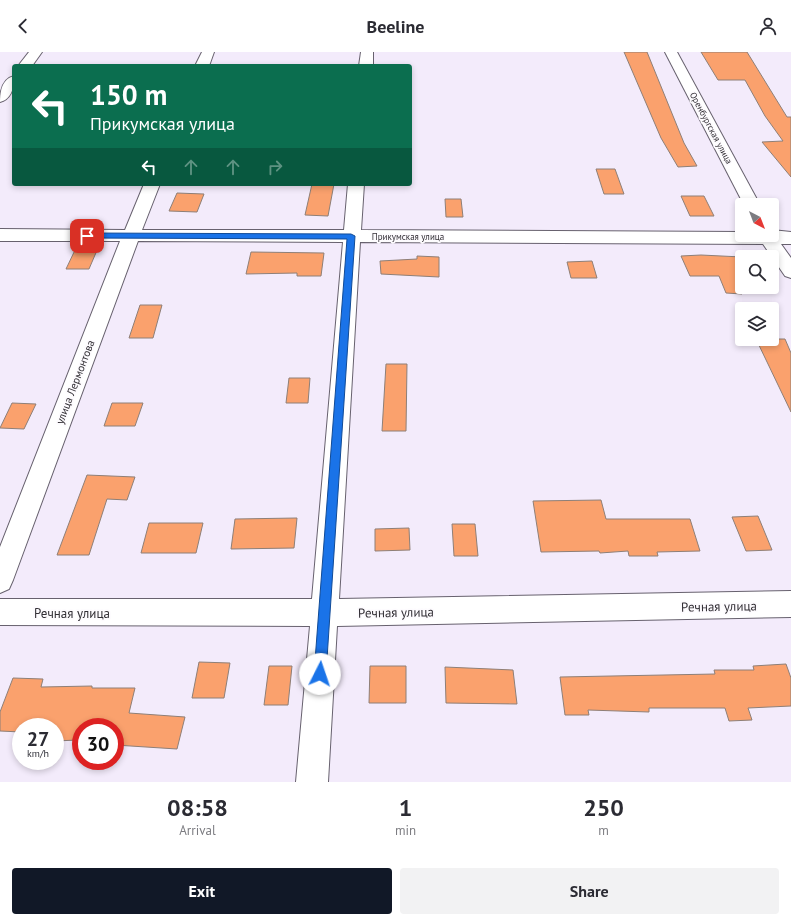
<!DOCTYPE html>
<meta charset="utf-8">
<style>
body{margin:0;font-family:"PT Sans",sans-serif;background:#f2f2f3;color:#2b2b33;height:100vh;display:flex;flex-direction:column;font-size:15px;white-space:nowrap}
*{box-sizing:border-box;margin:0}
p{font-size:13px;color:#7c7c81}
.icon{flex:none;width:22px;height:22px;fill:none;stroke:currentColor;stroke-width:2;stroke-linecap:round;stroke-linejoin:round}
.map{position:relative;height:730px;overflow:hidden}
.drawer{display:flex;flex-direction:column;background:#fff;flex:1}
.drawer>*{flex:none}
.guide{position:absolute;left:12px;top:12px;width:400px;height:122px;border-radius:4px;box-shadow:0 2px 6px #0003;background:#0b6e4f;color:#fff;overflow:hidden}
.needle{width:26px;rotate:138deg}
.buttons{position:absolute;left:735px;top:146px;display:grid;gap:8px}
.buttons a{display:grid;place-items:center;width:44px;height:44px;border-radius:4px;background:#fff;box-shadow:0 2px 6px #0003;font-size:20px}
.speed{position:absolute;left:12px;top:666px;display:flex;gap:8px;font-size:20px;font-weight:700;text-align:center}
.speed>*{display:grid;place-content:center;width:52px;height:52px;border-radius:50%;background:#fff;box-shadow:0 2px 6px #0003;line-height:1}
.speed small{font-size:10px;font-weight:400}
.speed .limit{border:6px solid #d22;background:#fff;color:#111}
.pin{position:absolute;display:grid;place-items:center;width:34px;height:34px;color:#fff;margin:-17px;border-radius:8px;box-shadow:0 2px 6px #0006}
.me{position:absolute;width:44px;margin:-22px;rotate:4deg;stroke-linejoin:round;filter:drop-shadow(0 0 3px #0008)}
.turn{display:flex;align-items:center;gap:14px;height:84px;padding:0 12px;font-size:18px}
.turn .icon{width:52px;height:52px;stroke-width:2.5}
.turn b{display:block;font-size:28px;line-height:34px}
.lanes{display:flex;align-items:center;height:38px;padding:0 12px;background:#0003;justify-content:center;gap:20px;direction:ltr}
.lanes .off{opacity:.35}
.eta{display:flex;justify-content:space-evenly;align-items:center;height:68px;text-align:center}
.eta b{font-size:24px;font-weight:800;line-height:28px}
.button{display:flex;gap:8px;margin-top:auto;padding:8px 12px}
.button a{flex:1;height:46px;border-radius:4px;background:#111827;color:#fff;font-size:16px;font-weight:800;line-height:46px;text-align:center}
.button a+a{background:#f2f2f3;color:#2b2b33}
header{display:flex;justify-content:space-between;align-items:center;height:52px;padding:0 12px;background:#fff;font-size:18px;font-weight:800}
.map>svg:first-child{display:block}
</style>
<header><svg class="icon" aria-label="back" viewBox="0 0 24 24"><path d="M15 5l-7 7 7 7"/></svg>Beeline<svg class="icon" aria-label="person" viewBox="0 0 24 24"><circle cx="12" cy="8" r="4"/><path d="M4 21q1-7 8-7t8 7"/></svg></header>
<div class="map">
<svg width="791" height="730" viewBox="0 0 791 730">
<rect width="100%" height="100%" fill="#f3ebfb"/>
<!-- building -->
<g fill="#faa16d" stroke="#8e7f77">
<polygon points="624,0 647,0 684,91 697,114 678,115 661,86"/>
<polygon points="701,0 747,0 787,65 791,65 791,125 762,90 783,89 765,64 745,28 718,28"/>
<polygon points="596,117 615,117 624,142 604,142"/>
<polygon points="312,132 334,132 328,164 305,163"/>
<polygon points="177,141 204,142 197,160 169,159"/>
<polygon points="681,144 704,144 714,164 690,164"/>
<polygon points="445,147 461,147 463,165 446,165"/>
<polygon points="76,196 98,196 89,217 66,217"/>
<polygon points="251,200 324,201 321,224 297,224 297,221 246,222"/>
<polygon points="701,203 742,205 742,242 726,241 719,224 690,224 681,204"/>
<polygon points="417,204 439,205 439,225 381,222 380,209 417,207"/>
<polygon points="592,209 597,226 571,226 567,210"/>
<polygon points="140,253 162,253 153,286 129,286"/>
<polygon points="756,287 785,287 791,301 791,360"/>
<polygon points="386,312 407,312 406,379 382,379"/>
<polygon points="289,326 310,326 308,351 286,351"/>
<polygon points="12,351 36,352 24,377 0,376"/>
<polygon points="112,351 143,351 135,374 104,374"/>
<polygon points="87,423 135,425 127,448 107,447 89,503 57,503"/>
<polygon points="601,448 606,467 690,467 700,499 657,500 658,504 629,504 628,499 600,501 599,499 541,500 533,449"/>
<polygon points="758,464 772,498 746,499 732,465"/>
<polygon points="297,466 294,496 231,497 235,467"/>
<polygon points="149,471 203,471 196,501 141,501"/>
<polygon points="452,472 475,472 478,504 454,504"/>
<polygon points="409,476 410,498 375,499 375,477"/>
<polygon points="199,610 230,611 224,646 192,646"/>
<polygon points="786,612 791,626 791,654 748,656 752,668 729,669 725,656 649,656 649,660 588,658 589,663 565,663 560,625 715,622 714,618 754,618 753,614"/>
<polygon points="269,614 292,614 288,653 264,653"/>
<polygon points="370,614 406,614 406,651 369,651"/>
<polygon points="445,615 513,618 517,652 446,651"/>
<polygon points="13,626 43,627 41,635 92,634 92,636 135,636 129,661 185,665 177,697 115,693 115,675 81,675 78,688 55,689 57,681 55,681 55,675 21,675 21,680 0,679 0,660"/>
</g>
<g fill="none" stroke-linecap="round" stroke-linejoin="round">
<!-- minor casing -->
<g stroke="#67616e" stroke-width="2">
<g id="minor">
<polygon points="29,0 42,0 32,14 18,14"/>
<polygon points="202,0 214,0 209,14 195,14"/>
<polygon points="361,0 373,0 373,14 359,14"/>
<polygon points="665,0 677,0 760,153 744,153"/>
<path d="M14,24C14,35 12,47 0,50C0,39 2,27 14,24Z"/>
<polygon points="144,132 160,132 142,178 344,178 348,132 364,132 361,178 742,180 742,183 772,183 772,178 791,180 791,192 781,192 791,206 791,226 785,224 763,192 360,190 339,547 791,539 791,565 337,574 328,730 296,730 310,574 0,573 0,547 312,547 343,190 138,189 13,528 9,537 0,541 0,495 120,189 0,189 0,177 125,178"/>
</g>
</g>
<!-- minor -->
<use href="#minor" fill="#fff" fill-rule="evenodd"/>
</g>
<!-- route -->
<polygon fill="#1a73e8" stroke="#114b97" points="87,181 351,182 355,184 326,622 324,627 320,628 316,627 314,622 347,187 87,186 84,184"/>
<g text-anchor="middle" stroke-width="3.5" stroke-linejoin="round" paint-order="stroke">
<!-- far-street labels -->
<g font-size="9" fill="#322f35" stroke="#fdfbfe">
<text transform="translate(711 76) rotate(62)" y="3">Оренбургская улица</text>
<text x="408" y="188">Прикумская улица</text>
</g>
<!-- street labels -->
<g font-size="11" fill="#322f35" stroke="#fdfbfe">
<text transform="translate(75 330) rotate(-69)" y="4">улица Лермонтова</text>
</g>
<!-- near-street labels -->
<g font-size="13" fill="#322f35" stroke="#fdfbfe">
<text transform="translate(719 554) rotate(-1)" y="5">Речная улица</text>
<text transform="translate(396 560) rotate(-1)" y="5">Речная улица</text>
<text x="72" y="566">Речная улица</text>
</g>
</g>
</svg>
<div class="buttons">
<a><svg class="needle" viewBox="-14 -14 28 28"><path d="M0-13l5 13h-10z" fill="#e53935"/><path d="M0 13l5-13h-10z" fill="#7c7c81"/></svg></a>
<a><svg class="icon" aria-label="search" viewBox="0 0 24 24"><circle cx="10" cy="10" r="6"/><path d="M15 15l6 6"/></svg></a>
<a><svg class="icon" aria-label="layers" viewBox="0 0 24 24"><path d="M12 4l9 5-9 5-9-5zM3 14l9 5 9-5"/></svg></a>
</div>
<div class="speed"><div>27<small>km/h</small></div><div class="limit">30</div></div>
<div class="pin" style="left:87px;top:184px;background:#d93025"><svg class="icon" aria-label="arrive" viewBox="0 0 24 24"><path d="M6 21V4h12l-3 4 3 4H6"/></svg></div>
<svg class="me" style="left:320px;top:622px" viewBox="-20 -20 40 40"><circle r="19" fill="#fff"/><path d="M0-13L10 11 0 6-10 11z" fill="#1a73e8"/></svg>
<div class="guide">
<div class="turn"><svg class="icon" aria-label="left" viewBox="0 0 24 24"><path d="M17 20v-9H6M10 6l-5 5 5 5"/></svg><div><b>150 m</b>Прикумская улица</div></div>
<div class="lanes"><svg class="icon" aria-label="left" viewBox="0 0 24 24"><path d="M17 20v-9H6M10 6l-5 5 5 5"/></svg><svg class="icon off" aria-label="ahead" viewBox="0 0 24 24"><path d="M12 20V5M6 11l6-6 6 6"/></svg><svg class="icon off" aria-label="ahead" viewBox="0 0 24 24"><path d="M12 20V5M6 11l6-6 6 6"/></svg><svg class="icon off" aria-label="right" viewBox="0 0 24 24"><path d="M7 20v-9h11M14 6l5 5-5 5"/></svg></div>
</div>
</div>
<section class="drawer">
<div class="eta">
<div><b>08:58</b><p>Arrival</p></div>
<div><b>1</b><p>min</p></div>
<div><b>250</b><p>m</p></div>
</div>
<div class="button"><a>Exit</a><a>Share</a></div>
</section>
